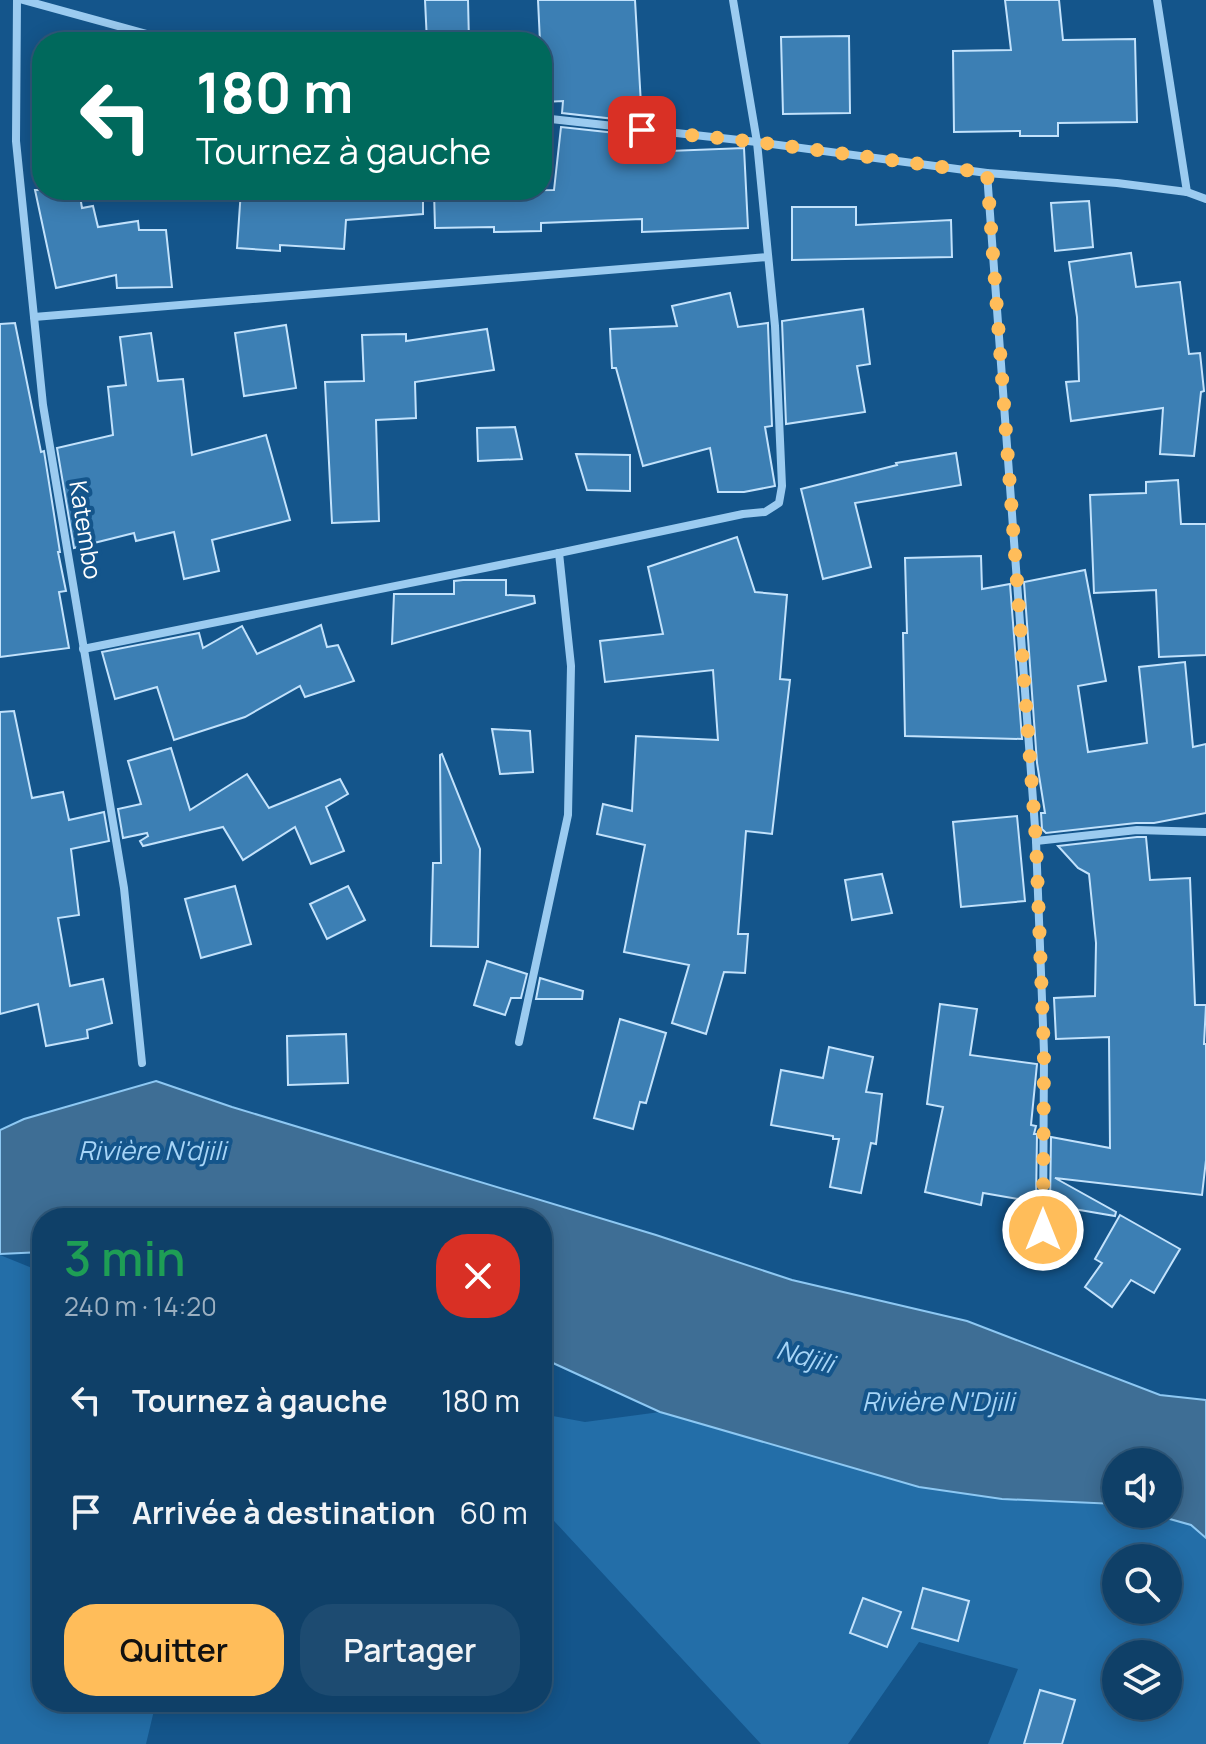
<!DOCTYPE html>
<html lang="fr">
<meta charset="utf-8">
<style>
body{margin:0;font-family:Manrope,sans-serif;background:#1d4b71;color:#f1f3f6;height:100vh;display:flex;flex-direction:column;font-size:30px;white-space:nowrap}
*{box-sizing:border-box;margin:0}
p{font-size:26px;color:#9bafc0}
.icon{flex:none;width:44px;height:44px;fill:none;stroke:currentColor;stroke-width:2;stroke-linecap:round;stroke-linejoin:round}
.map{position:relative;flex:1;overflow:hidden}
.sheet{position:absolute;left:32px;top:1208px;width:520px;height:504px;display:flex;flex-direction:column;background:#0f4068;border-radius:32px;box-shadow:0 4px 20px #0003,0 0 0 2px #2f597c}
.sheet>*{flex:none}
.top-card{position:absolute;left:32px;top:32px;width:520px;height:168px;border-radius:32px;box-shadow:0 4px 20px #0003,0 0 0 2px #2f597c;background:#00695c;color:#fff;overflow:hidden}
.tools{position:absolute;left:1102px;top:1448px;display:grid;gap:16px}
.tools a{display:grid;place-items:center;width:80px;height:80px;border-radius:50%;background:#0f4068;box-shadow:0 4px 20px #0003,0 0 0 2px #2f597c;font-size:40px}
.pin{position:absolute;display:grid;place-items:center;width:68px;height:68px;color:#fff;margin:-34px;border-radius:16px;box-shadow:0 4px 12px #0006}
.me{position:absolute;width:88px;margin:-44px;rotate:0deg;stroke-linejoin:round;filter:drop-shadow(0 0 6px #0008)}
.turn{display:flex;align-items:center;gap:28px;height:168px;padding:0 32px;font-size:36px}
.turn .icon{width:104px;height:104px;stroke-width:2.5}
.turn b{display:block;font-size:56px;line-height:68px}
.round{display:grid;place-items:center;flex:none;width:84px;height:84px;border-radius:32px;background:#1d4b71}
.headline{display:flex;align-items:center;justify-content:space-between;height:136px;padding:0 32px}
h1{font-size:48px;font-weight:600;line-height:60px;color:#1e9e55}
.primary-button{display:flex;gap:16px;margin-top:auto;padding:16px 32px}
.primary-button a{flex:1;height:92px;border-radius:32px;background:#ffbd5a;color:#111;font-size:32px;font-weight:600;line-height:92px;text-align:center}
.primary-button a+a{background:#1d4b71;color:#f1f3f6}
ul{padding:0;list-style:none}
li{display:flex;align-items:center;gap:24px;height:112px;padding:0 32px}
li div{flex:1}
li b{display:block;font-size:30px}
li em{font-style:normal}
.map>svg:first-child{display:block}
</style>
<div class="map">
<svg width="1206" height="1744" viewBox="0 0 1206 1744">
<rect width="100%" height="100%" fill="#14558b"/>
<!-- green -->
<g fill="#236ea8" fill-rule="evenodd">
<polygon points="0,1255 42,1272 42,1702 156,1702 146,1744 0,1744"/>
<path d="M660,1412L919,1487L1002,1499L1114,1504H1116V1514H1152L1191,1525L1206,1538V1744H988L1018,1669L919,1642L848,1744H761L542,1508V1414L585,1422ZM1116,1558H1168V1610H1116ZM1116,1654H1168V1706H1116Z"/>
</g>
<!-- water -->
<polygon fill="#3e6e95" stroke="#8dc8f3" stroke-width="2" points="156,1081 232,1107 656,1235 792,1280 967,1321 1160,1395 1206,1400 1206,1538 1191,1525 1152,1514 1168,1514 1168,1462 1116,1462 1116,1504 1002,1499 919,1487 660,1412 542,1358 542,1218 42,1218 42,1252 0,1254 0,1130 24,1119"/>
<!-- building -->
<g fill="#3c7fb4" stroke="#c2e2fc" stroke-width="2">
<polygon points="425,0 468,0 469,42 427,42"/>
<polygon points="538,0 635,0 642,122 562,113 563,101 544,102 542,42 540,42"/>
<polygon points="1005,0 1059,0 1063,40 1135,39 1137,122 1058,123 1058,136 1020,136 1020,131 954,132 953,51 1011,50"/>
<polygon points="849,36 850,113 783,114 781,37"/>
<polygon points="561,127 643,136 644,152 744,148 748,228 642,232 642,219 541,223 541,231 494,232 494,227 435,228 434,191 554,190"/>
<polygon points="35,190 79,190 82,208 93,206 98,227 138,221 139,230 166,230 172,287 117,288 116,275 56,288"/>
<polygon points="241,190 423,190 423,214 346,220 344,249 280,245 280,251 237,248"/>
<polygon points="1089,201 1093,247 1055,251 1051,203"/>
<polygon points="792,207 856,207 856,225 951,220 952,257 792,260"/>
<polygon points="1131,253 1136,287 1180,282 1189,354 1200,353 1204,391 1201,392 1194,456 1160,454 1163,408 1071,421 1066,382 1079,381 1077,317 1069,262"/>
<polygon points="730,293 738,327 768,323 768,326 772,426 765,427 775,486 744,492 718,492 710,448 643,466 616,368 612,368 610,329 677,326 672,306"/>
<polygon points="863,309 870,364 857,366 865,412 786,424 782,321"/>
<polygon points="15,323 41,452 44,451 60,552 58,552 66,591 59,592 69,648 0,657 0,324"/>
<polygon points="286,325 296,388 244,396 235,333"/>
<polygon points="487,329 494,370 415,382 416,418 376,420 379,521 332,523 325,382 364,381 362,335 406,334 406,341"/>
<polygon points="151,333 158,381 183,379 192,455 266,435 290,520 212,540 219,571 184,579 174,532 136,541 134,533 74,548 57,448 113,435 108,387 126,385 120,337"/>
<polygon points="515,427 522,459 478,461 477,428"/>
<polygon points="956,453 961,485 855,503 871,567 823,579 801,489 897,465 896,463"/>
<polygon points="576,454 630,455 630,491 587,490"/>
<polygon points="1178,480 1181,524 1206,524 1206,655 1159,657 1156,590 1094,593 1090,495 1146,493 1146,482"/>
<polygon points="737,537 755,592 787,595 780,679 790,680 772,834 746,831 738,934 748,934 745,973 724,972 706,1034 672,1023 689,965 624,952 645,845 597,834 603,804 632,811 636,736 718,740 713,670 605,682 600,641 663,634 648,567"/>
<polygon points="981,556 982,589 1010,584 1022,739 905,736 903,633 907,633 905,558"/>
<polygon points="1085,570 1106,681 1078,686 1088,752 1147,743 1139,667 1185,662 1193,747 1206,744 1206,813 1154,823 1136,823 1046,833 1042,829 1041,813 1045,813 1037,763 1024,582"/>
<polygon points="463,580 506,580 506,595 534,596 535,603 392,644 394,594 454,594 454,581"/>
<polygon points="321,625 327,647 338,645 354,681 305,697 300,686 245,717 174,740 157,687 115,699 102,652 199,633 203,648 242,626 257,654"/>
<polygon points="14,711 32,798 63,792 69,820 104,812 109,841 71,849 79,915 58,918 70,986 103,979 112,1023 87,1030 88,1038 46,1046 38,1004 0,1014 0,712"/>
<polygon points="492,729 530,731 533,772 500,774"/>
<polygon points="171,748 190,810 247,774 269,808 340,779 348,794 326,807 344,851 311,864 295,827 243,860 223,827 143,846 140,841 148,836 147,833 123,838 118,809 141,804 128,761"/>
<polygon points="442,754 480,849 478,947 431,946 433,863 441,863 440,755"/>
<polygon points="1017,816 1025,901 961,907 953,822"/>
<polygon points="1137,837 1146,837 1150,880 1190,878 1195,1005 1206,1005 1204,1044 1206,1044 1206,1160 1202,1195 1055,1178 1116,1212 1115,1216 1050,1205 1051,1137 1110,1148 1109,1037 1056,1039 1054,998 1095,996 1096,943 1089,874 1078,868 1058,846"/>
<polygon points="882,874 892,913 852,920 845,880"/>
<polygon points="235,886 251,944 201,958 185,899"/>
<polygon points="348,886 365,920 327,939 310,904"/>
<polygon points="487,961 527,974 521,998 511,998 505,1015 474,1005"/>
<polygon points="540,978 583,991 582,999 536,999"/>
<polygon points="940,1004 977,1009 970,1055 1037,1064 1031,1125 1036,1126 1034,1134 1037,1134 1036,1202 983,1193 981,1205 925,1192 943,1107 927,1104"/>
<polygon points="620,1019 666,1033 646,1103 640,1102 633,1129 594,1118"/>
<polygon points="346,1034 348,1083 288,1085 287,1036"/>
<polygon points="829,1047 873,1057 866,1092 882,1094 876,1144 871,1143 861,1193 830,1187 839,1139 833,1139 833,1136 771,1125 781,1070 823,1078"/>
<polygon points="1120,1215 1180,1249 1154,1293 1131,1280 1112,1307 1085,1287 1102,1263 1095,1259"/>
<polygon points="923,1588 969,1601 958,1641 912,1628"/>
<polygon points="863,1598 901,1612 887,1647 850,1633"/>
<polygon points="1040,1690 1075,1700 1062,1744 1024,1744"/>
</g>
<g fill="none" stroke-linecap="round" stroke-linejoin="round">
<!-- minor -->
<g stroke="#9bcbf0" stroke-width="8">
<polyline points="17,0 16,141 43,405 124,888 142,1063"/>
<polyline points="23,0 176,42"/>
<polyline points="1157,0 1187,192"/>
<polyline points="542,118 757,142 987,173 1117,183 1187,192 1206,199"/>
<polyline points="987,173 1036,841 1044,1052 1043,1230"/>
<polyline points="34,317 768,257"/>
<polyline points="83,649 559,553 743,514 765,512 779,503 782,486 775,326 757,142 733,0"/>
<polyline points="1036,841 1137,830 1206,832"/>
<polyline points="519,1042 568,815 571,666 559,553"/>
</g>
</g>
<g fill="none" stroke-linecap="round" stroke-linejoin="round">
<!-- route -->
<polyline stroke="#ffbd5a" stroke-width="14" stroke-dasharray="0 25.2" points="642,130 757,142 987,173 1036,841 1044,1052 1043,1230"/>
</g>
<g text-anchor="middle" stroke-width="8" stroke-linejoin="round" paint-order="stroke">
<!-- street labels -->
<g font-size="24" fill="#fff" stroke="#14558b">
<text transform="translate(85 530) rotate(81)" y="8">Katembo</text>
</g>
<!-- water labels -->
<g font-size="26" font-style="italic" fill="#a7d5f7" stroke="#14558b">
<text x="152" y="1160">Rivière N'djili</text>
<text transform="translate(805 1357) rotate(16)" y="9">Ndjili</text>
<text x="938" y="1411">Rivière N'Djili</text>
</g>
</g>
</svg>
<div class="tools">
<a><svg class="icon" aria-label="sound" viewBox="0 0 24 24"><path d="M4 9h4l5-4v14l-5-4H4zM17 9q2 3 0 6"/></svg></a>
<a><svg class="icon" aria-label="search" viewBox="0 0 24 24"><circle cx="10" cy="10" r="6"/><path d="M15 15l6 6"/></svg></a>
<a><svg class="icon" aria-label="layers" viewBox="0 0 24 24"><path d="M12 4l9 5-9 5-9-5zM3 14l9 5 9-5"/></svg></a>
</div>
<div class="pin" style="left:642px;top:130px;background:#d93025"><svg class="icon" aria-label="arrive" viewBox="0 0 24 24"><path d="M6 21V4h12l-3 4 3 4H6"/></svg></div>
<svg class="me" style="left:1043px;top:1230px" viewBox="-20 -20 40 40"><circle r="17" fill="#ffbd5a" stroke="#fff" stroke-width="3"/><path d="M0-11L8 9 0 5-8 9z" fill="#fff"/></svg>
<div class="top-card">
<div class="turn"><svg class="icon" aria-label="left" viewBox="0 0 24 24"><path d="M17 20v-9H6M10 6l-5 5 5 5"/></svg><div><b>180 m</b>Tournez à gauche</div></div>
</div>
<section class="sheet">
<div class="headline"><div><h1>3 min</h1><p>240 m · 14:20</p></div><a class="round" style="background:#d93025;color:#fff"><svg class="icon" aria-label="close" viewBox="0 0 24 24"><path d="M6 6l12 12M18 6L6 18"/></svg></a></div>
<ul>
<li><svg class="icon" aria-label="left" viewBox="0 0 24 24"><path d="M17 20v-9H6M10 6l-5 5 5 5"/></svg><div><b>Tournez à gauche</b></div><em>180 m</em></li>
<li><svg class="icon" aria-label="arrive" viewBox="0 0 24 24"><path d="M6 21V4h12l-3 4 3 4H6"/></svg><div><b>Arrivée à destination</b></div><em>60 m</em></li>
</ul>
<div class="primary-button"><a>Quitter</a><a>Partager</a></div>
</section>
</div>
